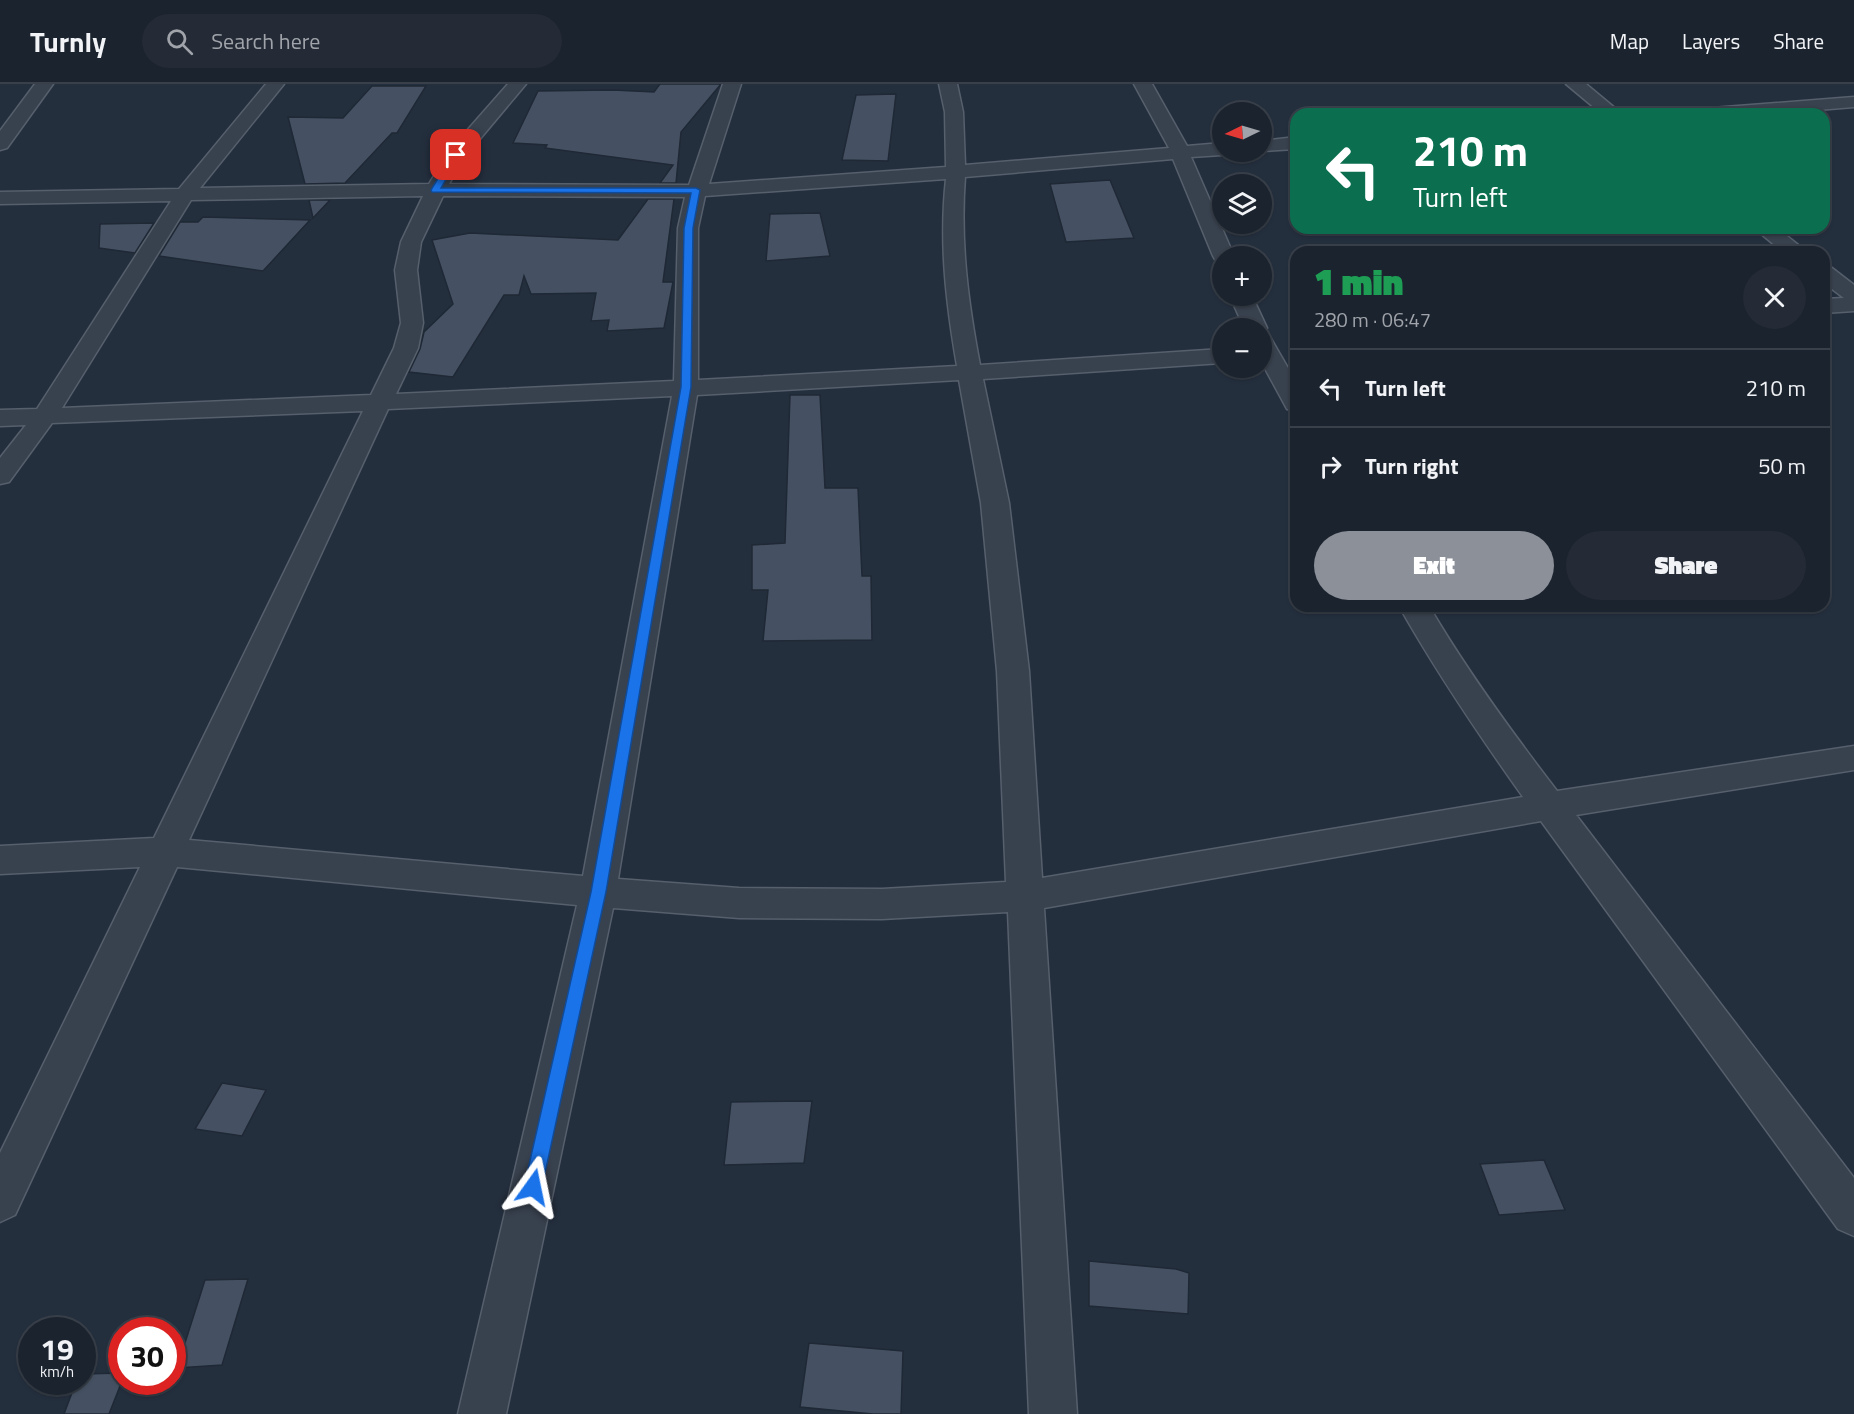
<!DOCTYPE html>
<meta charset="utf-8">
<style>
body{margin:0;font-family:"Titillium Web",sans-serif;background:#242b36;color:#f1f3f6;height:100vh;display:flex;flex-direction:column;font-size:22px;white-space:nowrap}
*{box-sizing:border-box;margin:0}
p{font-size:20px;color:#a0a4aa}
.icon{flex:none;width:33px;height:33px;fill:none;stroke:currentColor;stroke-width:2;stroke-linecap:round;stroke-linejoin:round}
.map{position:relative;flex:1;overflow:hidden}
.panel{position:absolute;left:1290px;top:162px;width:540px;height:366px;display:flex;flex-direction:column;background:#1b232e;border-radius:18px;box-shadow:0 2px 4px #0004,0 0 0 2px #39404a}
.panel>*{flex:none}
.banner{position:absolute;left:1290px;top:24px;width:540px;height:126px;border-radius:18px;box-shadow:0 2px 4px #0004,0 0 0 2px #39404a;background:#0b6e4f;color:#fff;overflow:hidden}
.needle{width:39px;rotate:265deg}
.tools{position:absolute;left:1212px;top:18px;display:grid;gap:12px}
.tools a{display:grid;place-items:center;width:60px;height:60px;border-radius:50%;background:#1b232e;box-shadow:0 2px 4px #0004,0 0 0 2px #39404a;font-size:30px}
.speed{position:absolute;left:18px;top:1233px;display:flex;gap:12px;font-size:30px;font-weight:700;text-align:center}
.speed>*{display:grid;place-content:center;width:78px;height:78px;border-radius:50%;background:#1b232e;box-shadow:0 2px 4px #0004,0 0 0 2px #39404a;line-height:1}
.speed small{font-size:15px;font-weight:400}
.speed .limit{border:9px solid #d22;background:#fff;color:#111}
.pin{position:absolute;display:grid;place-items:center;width:51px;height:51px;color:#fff;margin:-26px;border-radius:12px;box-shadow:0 3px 9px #0006}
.me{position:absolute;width:66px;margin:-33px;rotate:12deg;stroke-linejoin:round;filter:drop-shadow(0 0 4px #0008)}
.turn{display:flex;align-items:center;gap:21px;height:126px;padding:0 24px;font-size:27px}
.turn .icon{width:78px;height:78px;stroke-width:2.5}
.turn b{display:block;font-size:42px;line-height:51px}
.round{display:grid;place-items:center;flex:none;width:63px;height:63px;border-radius:32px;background:#242b36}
.summary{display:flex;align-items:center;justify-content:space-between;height:102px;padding:0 24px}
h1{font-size:36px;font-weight:800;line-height:45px;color:#1e9e55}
.cta{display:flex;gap:12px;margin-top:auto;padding:12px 24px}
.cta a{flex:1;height:69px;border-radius:36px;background:#8c9099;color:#fff;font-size:24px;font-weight:800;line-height:69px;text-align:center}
.cta a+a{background:#242b36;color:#f1f3f6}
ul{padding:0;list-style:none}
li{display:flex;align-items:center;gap:18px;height:78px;padding:0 24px;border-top:2px solid #39404a}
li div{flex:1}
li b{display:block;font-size:22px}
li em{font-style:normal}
header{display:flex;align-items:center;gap:36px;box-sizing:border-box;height:84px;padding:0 30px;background:#1b232e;border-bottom:2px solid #39404a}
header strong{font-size:28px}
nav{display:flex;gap:33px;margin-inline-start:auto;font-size:21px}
.search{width:420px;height:54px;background:#242b36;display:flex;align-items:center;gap:15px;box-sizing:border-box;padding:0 21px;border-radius:33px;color:#a0a4aa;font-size:22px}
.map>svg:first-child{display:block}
</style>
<header>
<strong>Turnly</strong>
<div class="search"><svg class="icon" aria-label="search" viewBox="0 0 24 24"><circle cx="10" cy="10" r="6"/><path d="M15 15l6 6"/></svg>Search here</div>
<nav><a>Map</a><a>Layers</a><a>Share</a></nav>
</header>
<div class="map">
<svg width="1854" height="1330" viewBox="0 0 1854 1330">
<rect width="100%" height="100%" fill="#242f3e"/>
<!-- building -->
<g fill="#455162" stroke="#1f2835" stroke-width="1.5">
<polygon points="660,0 721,0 681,48 676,99 660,99 673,81 545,64 547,61 513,59 538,7 613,6 654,8"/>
<polygon points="372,2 426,2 397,49 392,49 345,99 305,100 288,33 343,34"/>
<polygon points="896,10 888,77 842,76 856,11"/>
<polygon points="1110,96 1134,154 1066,158 1050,100"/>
<polygon points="648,115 674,115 663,198 673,198 664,244 607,247 609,236 591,237 596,209 531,210 524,192 519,211 504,211 453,293 409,288 420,265 424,248 453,220 432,156 470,149 618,156"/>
<polygon points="309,116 330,116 313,134"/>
<polygon points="820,129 830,172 766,177 770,130"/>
<polygon points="203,133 310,136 263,187 159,172 180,138 198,138"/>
<polygon points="154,139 135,169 99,164 100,140"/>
<polygon points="790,311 820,311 825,404 858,404 862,492 871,492 872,556 763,557 768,506 752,506 752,461 785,459"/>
<polygon points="222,999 266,1006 242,1052 195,1045"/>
<polygon points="812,1017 804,1079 724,1081 731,1018"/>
<polygon points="1544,1076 1565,1126 1499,1131 1480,1080"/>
<polygon points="1089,1177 1176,1185 1189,1189 1188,1230 1089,1222"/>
<polygon points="248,1195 222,1281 177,1284 205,1196"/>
<polygon points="809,1259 903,1267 901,1330 873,1330 800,1323"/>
<polygon points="122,1289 122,1297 109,1330 64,1330 76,1298 82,1298 82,1290"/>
</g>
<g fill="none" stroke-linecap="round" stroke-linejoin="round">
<!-- minor casing -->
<g stroke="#565f6c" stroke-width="3">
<g id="minor">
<polygon points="35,0 53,0 7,64 0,66 0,47"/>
<path d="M266,0H284L200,104L429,100L449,67L508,0H526L464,74L449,100L689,101L723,0H741L709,100L946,83L945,28L939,0H957L963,28L965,81L1169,64L1134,0H1152L1187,62L1222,59V68H1230L1222,71L1191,73L1234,172H1222V178L1216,177L1213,172L1173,75L965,93C960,157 968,218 980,281L1222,265V279L983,295L1009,419L1029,587L1042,794L1523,713C1479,651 1437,589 1399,522H1429C1467,587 1511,647 1557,707L1854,662V686L1576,731L1854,1094V1152L1838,1145L1541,737L1044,824L1077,1330H1029L1008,828L882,835L739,834L613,824L506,1330H458L577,821L177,783L15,1131L0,1138V1069L140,783L0,790V762L154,754L363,327L52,339L9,398L0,400V374L26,341L0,342V326L37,325L171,117L0,120V108L179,105ZM946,95C939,158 946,219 957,282L698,296V144L705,112ZM423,112L401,158L395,186L401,239L394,264L371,311L62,324L191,116ZM443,112L685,113L678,144L674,297L396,310L418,264L423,239L417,186L421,158ZM959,296L981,419L997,587L1006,798L882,805L739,804L618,795L697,311ZM672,312L583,792L189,756L388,325Z"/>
<polygon points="1566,0 1586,0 1622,30 1602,30"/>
<polygon points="1854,13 1854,23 1768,30 1690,30 1693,26 1699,25"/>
<polygon points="1296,53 1296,65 1262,67 1262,57"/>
<polygon points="1754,144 1777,144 1807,168 1783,168"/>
<polygon points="1824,182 1832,184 1854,201 1854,227 1824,229 1824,215 1844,214 1824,199"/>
<polygon points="1230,212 1252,212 1267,244 1263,249 1262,244 1244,244"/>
<polygon points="1262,251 1270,253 1296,298 1296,327 1287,325 1262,279"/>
</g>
</g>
<!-- minor -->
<use href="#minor" fill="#38414e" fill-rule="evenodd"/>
</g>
<!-- route -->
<polygon fill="#1a73e8" stroke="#114b97" stroke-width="1.5" points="456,69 460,71 441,104 696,104 700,106 693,144 691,303 606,808 542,1103 539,1109 533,1112 526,1109 524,1103 591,808 681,303 684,144 691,109 432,108 431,106 452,71"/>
</svg>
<div class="tools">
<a><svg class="needle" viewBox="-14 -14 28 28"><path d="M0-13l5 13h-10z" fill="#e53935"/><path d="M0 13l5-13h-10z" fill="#a0a4aa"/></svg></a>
<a><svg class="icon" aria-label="layers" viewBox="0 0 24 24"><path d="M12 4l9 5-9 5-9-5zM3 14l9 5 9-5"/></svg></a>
<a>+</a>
<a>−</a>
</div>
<div class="speed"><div>19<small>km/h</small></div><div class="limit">30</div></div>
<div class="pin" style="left:456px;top:71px;background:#d93025"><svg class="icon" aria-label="arrive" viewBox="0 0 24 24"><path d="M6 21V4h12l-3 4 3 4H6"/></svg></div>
<svg class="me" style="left:533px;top:1103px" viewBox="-20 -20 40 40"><path d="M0-17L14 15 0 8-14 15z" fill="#1a73e8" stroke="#fff" stroke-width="4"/></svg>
<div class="banner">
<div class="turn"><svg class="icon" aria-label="left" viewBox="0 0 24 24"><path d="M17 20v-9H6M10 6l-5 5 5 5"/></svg><div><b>210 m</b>Turn left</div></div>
</div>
<section class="panel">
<div class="summary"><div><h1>1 min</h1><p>280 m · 06:47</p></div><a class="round"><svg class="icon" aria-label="close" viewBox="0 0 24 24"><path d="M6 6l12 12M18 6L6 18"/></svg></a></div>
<ul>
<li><svg class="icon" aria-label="left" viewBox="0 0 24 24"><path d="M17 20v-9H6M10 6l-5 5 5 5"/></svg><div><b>Turn left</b></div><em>210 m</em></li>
<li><svg class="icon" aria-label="right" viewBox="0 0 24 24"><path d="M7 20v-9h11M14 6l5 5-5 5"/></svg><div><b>Turn right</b></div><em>50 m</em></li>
</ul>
<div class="cta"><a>Exit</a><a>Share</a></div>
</section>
</div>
